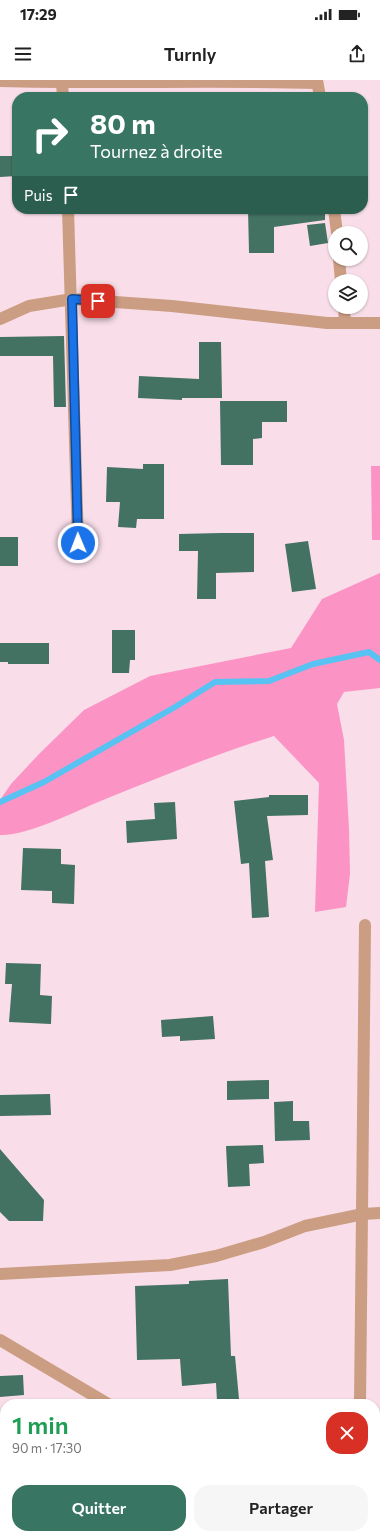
<!DOCTYPE html>
<html lang="fr">
<meta charset="utf-8">
<style>
body{margin:0;font-family:Commissioner,sans-serif;background:#f6f6f6;color:#222;height:100vh;display:flex;flex-direction:column;font-size:15px;white-space:nowrap}
*{box-sizing:border-box;margin:0}
p{font-size:13px;color:#767676}
.icon{flex:none;width:22px;height:22px;fill:none;stroke:currentColor;stroke-width:2;stroke-linecap:round;stroke-linejoin:round}
.map{position:relative;flex:1;overflow:hidden}
.side{position:absolute;left:0px;top:1319px;width:380px;height:140px;display:flex;flex-direction:column;background:#fff;border-radius:16px 16px 0 0;box-shadow:0 1px 3px #0004}
.side>*{flex:none}
.hud{position:absolute;left:12px;top:12px;width:356px;height:122px;border-radius:16px;box-shadow:0 1px 3px #0004;background:#387663;color:#fff;overflow:hidden}
.controls{position:absolute;left:328px;top:146px;display:grid;gap:8px}
.controls a{display:grid;place-items:center;width:40px;height:40px;border-radius:50%;background:#fff;box-shadow:0 1px 3px #0004;font-size:20px}
.pin{position:absolute;display:grid;place-items:center;width:34px;height:34px;color:#fff;margin:-17px;border-radius:8px;box-shadow:0 2px 6px #0006}
.me{position:absolute;width:44px;margin:-22px;rotate:359deg;stroke-linejoin:round;filter:drop-shadow(0 0 3px #0008)}
.turn{display:flex;align-items:center;gap:14px;height:84px;padding:0 12px;font-size:18px}
.turn .icon{width:52px;height:52px;stroke-width:2.5}
.turn b{display:block;font-size:28px;line-height:34px}
.then{display:flex;align-items:center;height:38px;padding:0 12px;background:#0003;gap:8px;font-size:15px}
.round{display:grid;place-items:center;flex:none;width:42px;height:42px;border-radius:16px;background:#f6f6f6}
.headline{display:flex;align-items:center;justify-content:space-between;height:68px;padding:0 12px}
h1{font-size:24px;font-weight:600;line-height:30px;color:#1e9e55}
.action{display:flex;gap:8px;margin-top:auto;padding:8px 12px}
.action a{flex:1;height:46px;border-radius:16px;background:#387663;color:#fff;font-size:16px;font-weight:600;line-height:46px;text-align:center}
.action a+a{background:#f6f6f6;color:#222}
.status{display:flex;justify-content:space-between;align-items:center;height:28px;padding:0 20px;background:#fff;direction:ltr}
.status svg{height:11px;fill:currentColor}
header{display:flex;justify-content:space-between;align-items:center;height:52px;padding:0 12px;background:#fff;font-size:18px;font-weight:600}
.map>svg:first-child{display:block}
</style>
<div class="status"><b>17:29</b><svg viewBox="0 0 49 12"><path d="M0 12V9h3v3zM5 12V6h3v6zM10 12V3h3v9zM15 12V0h3v12zM26 1h20v11H26zM47 4h2v5h-2z"/></svg></div>
<header><svg class="icon" aria-label="menu" viewBox="0 0 24 24"><path d="M4 6h16M4 12h16M4 18h16"/></svg>Turnly<svg class="icon" aria-label="share" viewBox="0 0 24 24"><path d="M12 15V3M7 8l5-5 5 5M5 13v7h14v-7"/></svg></header>
<div class="map">
<svg width="380" height="1459" viewBox="0 0 380 1459">
<rect width="100%" height="100%" fill="#f9dee9"/>
<!-- green -->
<g fill="#fb94c5">
<polygon points="371,386 380,386 380,460 372,460"/>
<path d="M380,493V608L344,612L337,624L344,660L349,749L350,794L346,827L315,832L319,703L274,656C216,674 160,697 103,720C76,731 28,756 0,755V720L11,704L39,674L84,630L150,596L291,568L322,519Z"/>
</g>
<g fill="none" stroke-linecap="round" stroke-linejoin="round">
<!-- stream -->
<polyline stroke="#58c2f2" stroke-width="6" points="0,722 44,702 175,627 215,602 269,601 313,584 369,572 380,580"/>
</g>
<!-- building -->
<g fill="#437162">
<polygon points="0,76 17,76 17,96 0,97"/>
<polygon points="248,129 325,129 325,140 274,147 274,173 249,173"/>
<polygon points="325,143 328,163 310,166 307,145"/>
<polygon points="64,256 66,327 54,327 53,276 0,276 0,257"/>
<polygon points="199,262 221,262 222,318 182,318 182,320 138,318 139,296 199,299"/>
<polygon points="220,321 287,321 287,342 262,342 262,358 253,359 253,385 221,385"/>
<polygon points="143,384 164,384 164,439 137,439 136,448 118,447 120,422 106,422 107,387 143,389"/>
<polygon points="221,453 254,453 254,492 216,493 216,519 197,519 198,471 179,471 179,454"/>
<rect x="0" y="457" width="18" height="29"/>
<polygon points="308,461 316,509 292,512 285,464"/>
<polygon points="112,550 135,550 135,580 130,580 129,593 112,593"/>
<polygon points="0,563 49,563 49,584 8,584 8,582 0,582"/>
<polygon points="269,715 308,715 308,735 267,736 273,780 265,781 269,837 252,838 249,783 241,784 234,721 269,717"/>
<polygon points="175,722 177,759 127,763 126,741 155,739 154,723"/>
<polygon points="23,768 61,769 61,784 75,785 74,824 52,823 52,811 21,810"/>
<polygon points="6,883 41,884 40,915 52,916 51,944 9,942 12,904 5,904"/>
<polygon points="213,936 215,959 180,961 180,956 162,957 161,940"/>
<polygon points="269,1000 269,1019 227,1020 227,1001"/>
<polygon points="50,1014 51,1035 0,1036 0,1015"/>
<polygon points="293,1021 293,1041 309,1041 310,1060 275,1061 274,1022"/>
<polygon points="263,1065 264,1083 249,1084 250,1106 228,1107 226,1066"/>
<polygon points="0,1069 44,1120 43,1141 9,1141 0,1132"/>
<polygon points="228,1199 231,1276 235,1276 239,1319 217,1321 216,1303 182,1306 180,1279 137,1280 135,1206 189,1204 189,1201"/>
<polygon points="23,1295 24,1315 0,1317 0,1296"/>
</g>
<g fill="none" stroke-linecap="round" stroke-linejoin="round">
<!-- street -->
<g stroke="#cb9d82" stroke-width="12">
<polyline points="317,0 320,17"/>
<path d="M0,1C106,4 211,0 317,3"/>
<polyline points="62,3 63,17"/>
<polyline points="68,129 78,463"/>
<polyline points="334,129 337,153"/>
<polyline points="339,179 341,201"/>
<polyline points="344,227 345,243"/>
<polyline points="0,239 29,226 72,219 172,226 327,243 380,243"/>
<polyline points="0,1194 170,1185 216,1176 264,1162 305,1146 363,1134 380,1133"/>
<polyline points="0,1260 108,1324"/>
<polyline points="360,1324 365,845"/>
<polyline points="357,1459 358,1454"/>
</g>
</g>
<g fill="none" stroke-linecap="round" stroke-linejoin="round">
<!-- route casing -->
<g stroke="#114b97" stroke-width="10">
<polyline id="route" points="78,463 72,219 98,221"/>
</g>
<!-- route -->
<use href="#route" stroke="#1a73e8" stroke-width="7"/>
</g>
</svg>
<div class="controls">
<a><svg class="icon" aria-label="search" viewBox="0 0 24 24"><circle cx="10" cy="10" r="6"/><path d="M15 15l6 6"/></svg></a>
<a><svg class="icon" aria-label="layers" viewBox="0 0 24 24"><path d="M12 4l9 5-9 5-9-5zM3 14l9 5 9-5"/></svg></a>
</div>
<div class="pin" style="left:98px;top:221px;background:#d93025"><svg class="icon" aria-label="arrive" viewBox="0 0 24 24"><path d="M6 21V4h12l-3 4 3 4H6"/></svg></div>
<svg class="me" style="left:78px;top:463px" viewBox="-20 -20 40 40"><circle r="17" fill="#1a73e8" stroke="#fff" stroke-width="3"/><path d="M0-11L8 9 0 5-8 9z" fill="#fff"/></svg>
<div class="hud">
<div class="turn"><svg class="icon" aria-label="right" viewBox="0 0 24 24"><path d="M7 20v-9h11M14 6l5 5-5 5"/></svg><div><b>80 m</b>Tournez à droite</div></div>
<div class="then">Puis<svg class="icon" aria-label="arrive" viewBox="0 0 24 24"><path d="M6 21V4h12l-3 4 3 4H6"/></svg></div>
</div>
<section class="side">
<div class="headline"><div><h1>1 min</h1><p>90 m · 17:30</p></div><a class="round" style="background:#d93025;color:#fff"><svg class="icon" aria-label="close" viewBox="0 0 24 24"><path d="M6 6l12 12M18 6L6 18"/></svg></a></div>
<div class="action"><a>Quitter</a><a>Partager</a></div>
</section>
</div>
